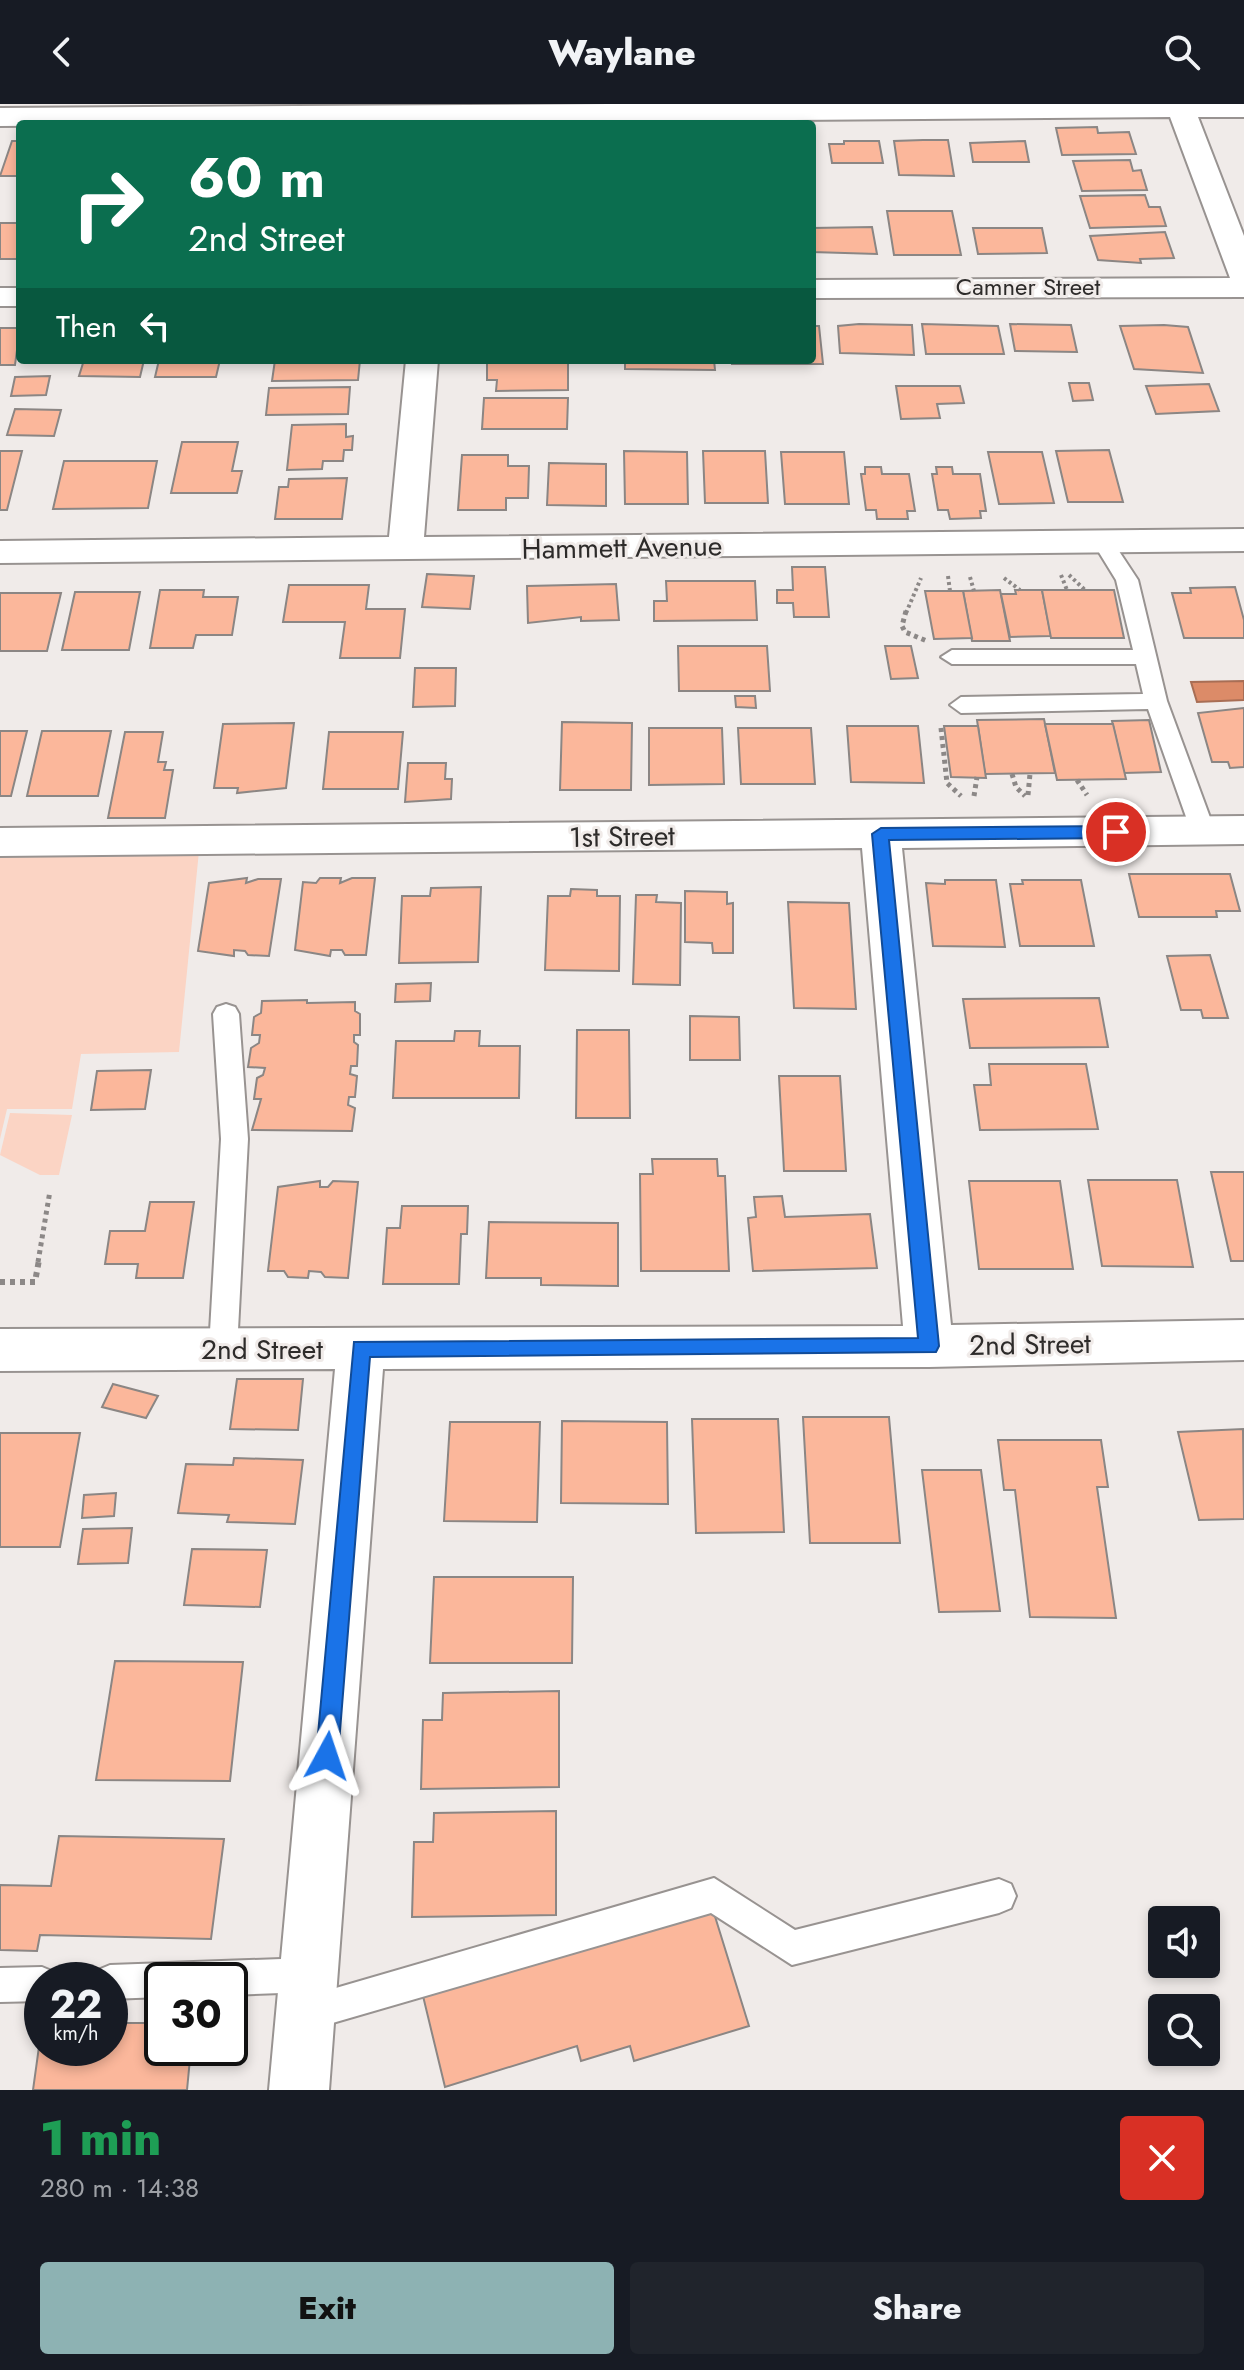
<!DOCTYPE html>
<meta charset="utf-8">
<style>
body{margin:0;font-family:Jost,sans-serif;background:#20242c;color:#f1f3f6;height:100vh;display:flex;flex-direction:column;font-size:30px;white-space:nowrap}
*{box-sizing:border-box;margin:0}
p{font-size:26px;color:#9ea1a6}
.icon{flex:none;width:44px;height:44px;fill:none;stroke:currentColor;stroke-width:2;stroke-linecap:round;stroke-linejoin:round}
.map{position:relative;height:1986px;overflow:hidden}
.panel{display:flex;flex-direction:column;background:#171b24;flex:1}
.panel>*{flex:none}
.hud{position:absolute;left:16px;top:16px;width:800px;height:244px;border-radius:8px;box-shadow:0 4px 12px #0003;background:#0b6e4f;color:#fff;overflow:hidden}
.fabs{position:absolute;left:1148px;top:1802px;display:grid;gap:16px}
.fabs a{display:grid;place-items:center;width:72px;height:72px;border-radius:8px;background:#171b24;box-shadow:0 4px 12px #0003;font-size:40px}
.speed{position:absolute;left:24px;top:1858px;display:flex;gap:16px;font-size:40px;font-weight:700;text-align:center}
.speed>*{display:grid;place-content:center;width:104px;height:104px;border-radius:50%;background:#171b24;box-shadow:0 4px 12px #0003;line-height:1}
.speed small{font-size:20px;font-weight:400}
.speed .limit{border:4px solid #111;border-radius:12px;background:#fff;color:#111}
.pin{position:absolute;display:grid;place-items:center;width:68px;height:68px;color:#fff;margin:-34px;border:4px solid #fff;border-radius:50%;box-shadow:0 2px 8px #0007}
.me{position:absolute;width:88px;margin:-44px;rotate:5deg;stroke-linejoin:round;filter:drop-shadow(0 0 6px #0008)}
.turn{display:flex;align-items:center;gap:28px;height:168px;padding:0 40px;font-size:36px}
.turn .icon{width:104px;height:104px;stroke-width:2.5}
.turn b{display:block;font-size:56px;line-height:68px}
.then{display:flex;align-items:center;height:76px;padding:0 40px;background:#0003;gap:16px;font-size:30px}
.round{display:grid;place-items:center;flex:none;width:84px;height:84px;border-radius:8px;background:#20242c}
.overview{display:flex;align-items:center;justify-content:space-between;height:136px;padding:0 40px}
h1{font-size:48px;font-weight:800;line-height:60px;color:#1e9e55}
.cta{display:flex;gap:16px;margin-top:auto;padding:16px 40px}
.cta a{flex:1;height:92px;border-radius:8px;background:#8db2b3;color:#111;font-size:32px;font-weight:800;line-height:92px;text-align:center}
.cta a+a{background:#20242c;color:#f1f3f6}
header{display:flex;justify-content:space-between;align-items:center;height:104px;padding:0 40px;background:#171b24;font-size:36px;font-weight:800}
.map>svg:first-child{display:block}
</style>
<header><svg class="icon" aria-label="back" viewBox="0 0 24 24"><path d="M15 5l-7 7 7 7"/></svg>Waylane<svg class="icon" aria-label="search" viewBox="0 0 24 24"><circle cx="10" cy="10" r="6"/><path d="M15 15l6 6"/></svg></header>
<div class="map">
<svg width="1244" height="1986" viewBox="0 0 1244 1986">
<rect width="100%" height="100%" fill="#f0ebe9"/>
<!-- green -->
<g fill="#fbd4c4">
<polygon points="199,747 179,948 81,950 72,1005 7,1005 0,1035 0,751"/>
<polygon points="10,1009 72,1011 59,1071 40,1071 0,1051"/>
</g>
<!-- water -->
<polygon fill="#dc8b68" stroke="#a86e55" stroke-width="2" points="1244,577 1244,596 1197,598 1191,578"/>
<!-- building -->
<g fill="#fbb79b" stroke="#8b8684" stroke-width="2">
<polygon points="1097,23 1098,29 1129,28 1136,50 1062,51 1056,24"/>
<polygon points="923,36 948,36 954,72 899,71 894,37"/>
<polygon points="12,37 20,37 20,72 0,72"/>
<polygon points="844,37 879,37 883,59 832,59 829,40 844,40"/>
<polygon points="1025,37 1029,58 973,58 970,39"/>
<polygon points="1130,56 1133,67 1141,66 1147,86 1082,87 1073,57"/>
<polygon points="1145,91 1149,103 1160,103 1166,122 1090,124 1080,92"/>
<polygon points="887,107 952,107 961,151 894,151"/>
<rect x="0" y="119" width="20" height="36"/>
<polygon points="872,123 877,150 812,148 812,124"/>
<polygon points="973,124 1042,124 1047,149 978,150"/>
<polygon points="1165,128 1174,154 1140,155 1141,159 1098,156 1090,132"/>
<polygon points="859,220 912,221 914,251 840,249 838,222"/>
<polygon points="922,220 998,222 1004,250 926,250"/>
<polygon points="1010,220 1071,221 1077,248 1015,247"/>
<polygon points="1164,221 1188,223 1203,269 1134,265 1120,222"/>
<polygon points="812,222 819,222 823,260 732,260 732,256 812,256"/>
<polygon points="0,224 20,224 15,261 0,261"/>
<polygon points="84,256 144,256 140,273 79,272"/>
<polygon points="159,256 220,256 216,273 155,273"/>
<polygon points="275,256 360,256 358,276 272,277"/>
<polygon points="487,256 568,256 568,286 496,287 497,276 487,276"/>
<polygon points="625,256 714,256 715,266 625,265"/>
<polygon points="50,272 46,291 11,292 15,273"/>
<polygon points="1069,279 1089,279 1093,296 1073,297"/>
<polygon points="1209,280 1219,307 1156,310 1146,282"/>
<polygon points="896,282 960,282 964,299 937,300 940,314 901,315"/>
<polygon points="350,283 348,310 266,311 269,284"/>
<polygon points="484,294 568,294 567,325 482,325"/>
<polygon points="15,305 61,306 54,332 7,331"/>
<polygon points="346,320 346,333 353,332 352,346 344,346 343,357 323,357 322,365 287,366 292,321"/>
<polygon points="182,338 238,338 232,367 242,367 237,389 171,389"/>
<polygon points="1109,346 1123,398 1068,398 1056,347"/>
<polygon points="0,347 22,347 7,406 0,406"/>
<polygon points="624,347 687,348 688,400 625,400"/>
<polygon points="703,347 765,347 768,399 705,399"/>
<polygon points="781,348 844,348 849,400 785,400"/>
<polygon points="988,348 1042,348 1054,399 999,400"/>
<polygon points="462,351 508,351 508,362 529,362 528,394 506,394 506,406 458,406"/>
<polygon points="64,357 157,357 148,404 53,405"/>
<polygon points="549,359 606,360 606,402 547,401"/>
<polygon points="865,363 881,363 882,370 909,370 915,407 907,407 908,415 877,415 876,406 866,406 861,370 865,370"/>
<polygon points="936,363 952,363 953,370 980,370 986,407 980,407 981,414 950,415 948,406 938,406 932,370 937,370"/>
<polygon points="347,374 342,415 275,415 279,383 288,383 289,375"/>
<polygon points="792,463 825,463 829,513 794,513 793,499 777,499 777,486 793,486"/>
<polygon points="427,470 474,472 470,505 422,503"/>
<polygon points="666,477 755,477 757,516 654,517 654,497 667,497"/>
<polygon points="616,480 619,516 581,517 581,513 528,519 527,482"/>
<polygon points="289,481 369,481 366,505 405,505 400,554 340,554 345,518 283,518"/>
<polygon points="1235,483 1244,516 1244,534 1184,534 1172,489 1191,489 1190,484"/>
<polygon points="160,486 204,486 203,493 238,493 232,531 196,531 193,544 150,544"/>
<polygon points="1000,486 1010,537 972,537 963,487"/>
<polygon points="1015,486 1042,486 1051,532 1010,533 1001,490 1016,490"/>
<polygon points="1042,486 1114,486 1124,534 1051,534"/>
<polygon points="925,487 963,487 972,534 934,535"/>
<polygon points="75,488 140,488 129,546 62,546"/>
<polygon points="0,489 61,489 47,547 0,547"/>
<polygon points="678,542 767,542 770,587 679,587"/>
<polygon points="885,542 911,542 918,574 891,575"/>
<polygon points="415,564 456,564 455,602 413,603"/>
<polygon points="735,592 755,592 756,604 736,603"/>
<polygon points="1244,604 1244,663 1230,664 1228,658 1212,658 1198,609"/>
<polygon points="1044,615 1055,669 985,670 977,616"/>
<polygon points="1149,616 1161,668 1124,669 1112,617"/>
<polygon points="562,618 632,619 631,686 560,686"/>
<polygon points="294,619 286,684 237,689 238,684 214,684 223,620"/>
<polygon points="1045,620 1113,620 1126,675 1057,676"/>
<polygon points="847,622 918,622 924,679 851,678"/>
<polygon points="944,622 978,622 986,674 951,673"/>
<polygon points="649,624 722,624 724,680 649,681"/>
<polygon points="738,624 811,624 815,680 741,680"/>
<polygon points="0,627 27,627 11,692 0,692"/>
<polygon points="42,627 111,627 98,692 27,692"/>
<polygon points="125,628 163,628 158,658 166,658 164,666 173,666 165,714 108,714"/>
<polygon points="329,628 403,628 398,685 323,685"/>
<polygon points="408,659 446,659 445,675 452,675 451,695 405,698"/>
<polygon points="1129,770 1230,770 1240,807 1216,807 1217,813 1139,813"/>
<polygon points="247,774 246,779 258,775 281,775 269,852 248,851 245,847 234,846 234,852 198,847 209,779"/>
<polygon points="320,774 341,774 340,779 352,774 375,774 366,851 345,851 342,846 331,846 330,852 295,846 303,778 316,779"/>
<polygon points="945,776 996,776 1005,843 933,842 926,779 945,780"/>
<polygon points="1022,776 1081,776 1094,842 1020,842 1010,780 1023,780"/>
<polygon points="481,783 478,858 399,859 402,792 430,792 431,784"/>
<polygon points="571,785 597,786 597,792 620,792 619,867 545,866 548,792 570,792"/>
<polygon points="685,787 727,788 727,800 733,799 733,849 713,849 712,839 685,838"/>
<polygon points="636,791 657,791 656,798 681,799 680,881 633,880"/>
<polygon points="788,798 849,799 856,905 794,904"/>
<polygon points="1210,851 1228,914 1203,914 1201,906 1181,906 1167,852"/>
<polygon points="431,879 430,897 395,898 396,880"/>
<polygon points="1099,894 1108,943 970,944 963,895"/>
<polygon points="307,896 307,899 355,898 355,907 360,910 360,931 354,931 354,938 358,941 357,962 351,962 350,970 357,972 355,993 349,993 348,1001 355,1004 352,1027 252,1026 261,995 254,995 257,974 263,971 265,964 248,963 251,944 259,939 260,931 252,931 254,913 261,909 262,897"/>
<polygon points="690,912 739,913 740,956 690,956"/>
<polygon points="577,926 629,926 630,1014 576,1014"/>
<polygon points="455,927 480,927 479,942 520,942 519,994 393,994 396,937 454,937"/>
<polygon points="989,960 1086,960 1098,1025 980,1026 974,981 991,981"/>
<polygon points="151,966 145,1005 91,1006 97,967"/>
<polygon points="779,972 840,972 846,1067 784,1067"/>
<polygon points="652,1055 717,1055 718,1072 725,1072 729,1167 641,1167 640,1070 653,1070"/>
<polygon points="1211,1068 1244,1068 1244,1157 1231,1157"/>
<polygon points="1088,1076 1177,1076 1193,1163 1102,1162"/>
<polygon points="320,1077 320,1083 328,1083 333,1077 358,1078 348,1174 325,1173 321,1168 309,1167 308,1174 288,1173 284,1167 268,1167 278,1083"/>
<polygon points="969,1077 1060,1077 1073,1165 979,1165"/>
<polygon points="782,1092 785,1113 870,1110 877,1164 753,1167 748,1114 756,1113 754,1093"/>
<polygon points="150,1098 194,1098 183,1174 136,1174 138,1160 105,1160 110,1127 145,1127"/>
<polygon points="402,1102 468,1102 467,1130 461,1130 459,1180 383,1180 387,1124 400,1124"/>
<polygon points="489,1118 618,1119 618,1182 541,1181 541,1174 486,1174"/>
<polygon points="237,1275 303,1275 298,1326 230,1325"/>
<polygon points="113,1280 158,1292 146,1314 102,1303"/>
<polygon points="803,1313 889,1313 900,1439 810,1439"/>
<polygon points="692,1315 778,1315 784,1428 696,1429"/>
<polygon points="562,1317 667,1318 668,1400 561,1399"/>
<polygon points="450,1318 540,1318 537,1418 444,1417"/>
<polygon points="1243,1325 1244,1415 1199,1416 1178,1328"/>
<polygon points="0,1329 80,1329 60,1443 0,1443"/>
<polygon points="998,1336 1101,1336 1108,1383 1097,1383 1116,1514 1030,1513 1015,1386 1004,1386"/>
<polygon points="234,1354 303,1356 295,1420 227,1418 229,1411 178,1409 186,1360 233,1361"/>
<polygon points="922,1366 981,1366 1000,1507 939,1508"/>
<polygon points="116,1389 114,1412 82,1414 84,1391"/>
<polygon points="132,1424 128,1459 78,1460 83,1425"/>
<polygon points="192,1445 267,1446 260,1503 184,1501"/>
<polygon points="434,1473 573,1473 572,1559 430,1559"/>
<polygon points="115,1557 243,1558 230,1677 96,1676"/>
<polygon points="559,1587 559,1683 421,1685 423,1616 442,1616 443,1589"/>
<polygon points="556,1707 556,1811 412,1813 414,1738 433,1738 434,1709"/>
<polygon points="59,1732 224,1735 211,1835 40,1831 37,1847 0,1846 0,1781 51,1782"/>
<polygon points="713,1806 749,1922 634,1957 630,1942 581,1957 577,1942 445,1983 423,1892"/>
<polygon points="110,1919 162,1919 162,1944 191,1944 187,1986 33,1986 42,1921 42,1944 110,1944"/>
</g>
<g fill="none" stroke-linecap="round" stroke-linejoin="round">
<!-- service casing -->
<g stroke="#989391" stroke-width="4">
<g id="service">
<polygon points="1102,430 1109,432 1138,476 1167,597 1215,727 1211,733 1195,733 1191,727 1148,605 961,609 950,601 961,593 1143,590 1136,560 952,560 941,553 952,546 1133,546 1116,476 1092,437"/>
<polygon points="226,900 235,903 239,910 248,1035 237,1245 233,1254 223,1257 213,1254 209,1245 221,1035 213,910 217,903"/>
<polygon points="714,1774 795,1826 999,1775 1011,1780 1016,1792 1011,1804 999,1809 792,1861 711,1809 305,1927 293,1922 288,1910 293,1898 305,1893"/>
<polygon points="309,1854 321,1859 326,1871 321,1883 309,1888 230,1891 230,1876 162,1876 162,1893 110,1895 110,1876 94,1876 98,1866 110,1861"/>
<polygon points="42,1863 54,1868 57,1876 42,1876 42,1897 0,1898 0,1864"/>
</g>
</g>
<!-- minor casing -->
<g stroke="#989391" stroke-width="4">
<g id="minor">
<polygon points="609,0 1244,0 1244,13 1198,13 1244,132 1244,193 812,194 812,176 1230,174 1170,13 0,22 0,4"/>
<rect x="0" y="184" width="20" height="18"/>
<polygon points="406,256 438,256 424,433 1244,425 1244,447 0,459 0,437 389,433"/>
<polygon points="1244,712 1244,740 902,744 951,1221 1244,1216 1244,1256 929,1263 383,1265 329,1986 269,1986 335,1265 0,1267 0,1225 903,1222 862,744 0,752 0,724"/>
</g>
</g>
<!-- path-far2 -->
<g stroke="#8c8887" stroke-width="4" stroke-dasharray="3 3" stroke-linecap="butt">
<polyline points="1061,471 1067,486"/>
<polyline points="1069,471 1085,486"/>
<polyline points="948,472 950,487"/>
<polyline points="970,473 974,487"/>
<polyline points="1004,474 1020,486"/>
<polyline points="906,509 921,474"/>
</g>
<!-- path-far1 -->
<g stroke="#8c8887" stroke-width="5" stroke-dasharray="4 4" stroke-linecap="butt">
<polyline points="906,507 902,522 905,528 927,537"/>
<polyline points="941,624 947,679 961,692"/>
<polyline points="1012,670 1016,683 1025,692"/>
<polyline points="1077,676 1087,691"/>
<polyline points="1028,691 1030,670"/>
<polyline points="974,692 977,673"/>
<polyline points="38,1158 50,1087"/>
</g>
<!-- path -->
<polyline stroke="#8c8887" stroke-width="6" stroke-dasharray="5 5" stroke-linecap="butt" points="0,1178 35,1178 39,1156"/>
<!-- service -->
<use href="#service" fill="#fff" fill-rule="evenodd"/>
<!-- minor -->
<use href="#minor" fill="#fff" fill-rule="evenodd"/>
</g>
<!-- route -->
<polygon fill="#1a73e8" stroke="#114b97" stroke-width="2" points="1116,722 1125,728 1116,734 889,736 939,1242 936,1248 370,1253 338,1652 335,1659 327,1663 319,1659 316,1652 354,1238 918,1234 872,730 881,724"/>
<g text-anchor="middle" stroke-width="6" stroke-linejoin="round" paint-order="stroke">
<!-- far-street labels -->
<g font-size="24" fill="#2d2b2a" stroke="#f0ebe9">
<text x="1028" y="191">Camner Street</text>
</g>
<!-- street labels -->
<g font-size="28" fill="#2d2b2a" stroke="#f0ebe9">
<text transform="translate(622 443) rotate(-1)" y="10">Hammett Avenue</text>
<text transform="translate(622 732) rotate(-1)" y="10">1st Street</text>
<text transform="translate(1030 1240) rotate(-1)" y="10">2nd Street</text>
<text x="262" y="1255">2nd Street</text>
</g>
</g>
</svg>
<div class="fabs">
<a><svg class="icon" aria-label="sound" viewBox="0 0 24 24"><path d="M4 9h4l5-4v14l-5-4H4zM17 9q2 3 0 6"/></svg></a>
<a><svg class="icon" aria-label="search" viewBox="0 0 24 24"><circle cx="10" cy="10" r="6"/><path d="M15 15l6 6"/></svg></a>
</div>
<div class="speed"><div>22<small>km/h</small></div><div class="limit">30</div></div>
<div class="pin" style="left:1116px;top:728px;background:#d93025"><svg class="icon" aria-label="arrive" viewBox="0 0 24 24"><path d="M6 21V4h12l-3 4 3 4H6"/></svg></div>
<svg class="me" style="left:327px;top:1652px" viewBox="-20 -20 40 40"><path d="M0-17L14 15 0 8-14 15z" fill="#1a73e8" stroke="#fff" stroke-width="4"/></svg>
<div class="hud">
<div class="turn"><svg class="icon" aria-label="right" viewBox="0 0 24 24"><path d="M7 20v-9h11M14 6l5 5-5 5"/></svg><div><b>60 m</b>2nd Street</div></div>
<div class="then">Then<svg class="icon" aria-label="left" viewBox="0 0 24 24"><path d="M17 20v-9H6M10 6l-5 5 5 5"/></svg></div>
</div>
</div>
<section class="panel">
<div class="overview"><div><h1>1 min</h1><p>280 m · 14:38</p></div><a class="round" style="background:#d93025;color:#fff"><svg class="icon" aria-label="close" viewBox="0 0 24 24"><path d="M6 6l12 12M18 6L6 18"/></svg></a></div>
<div class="cta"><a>Exit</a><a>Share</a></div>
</section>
